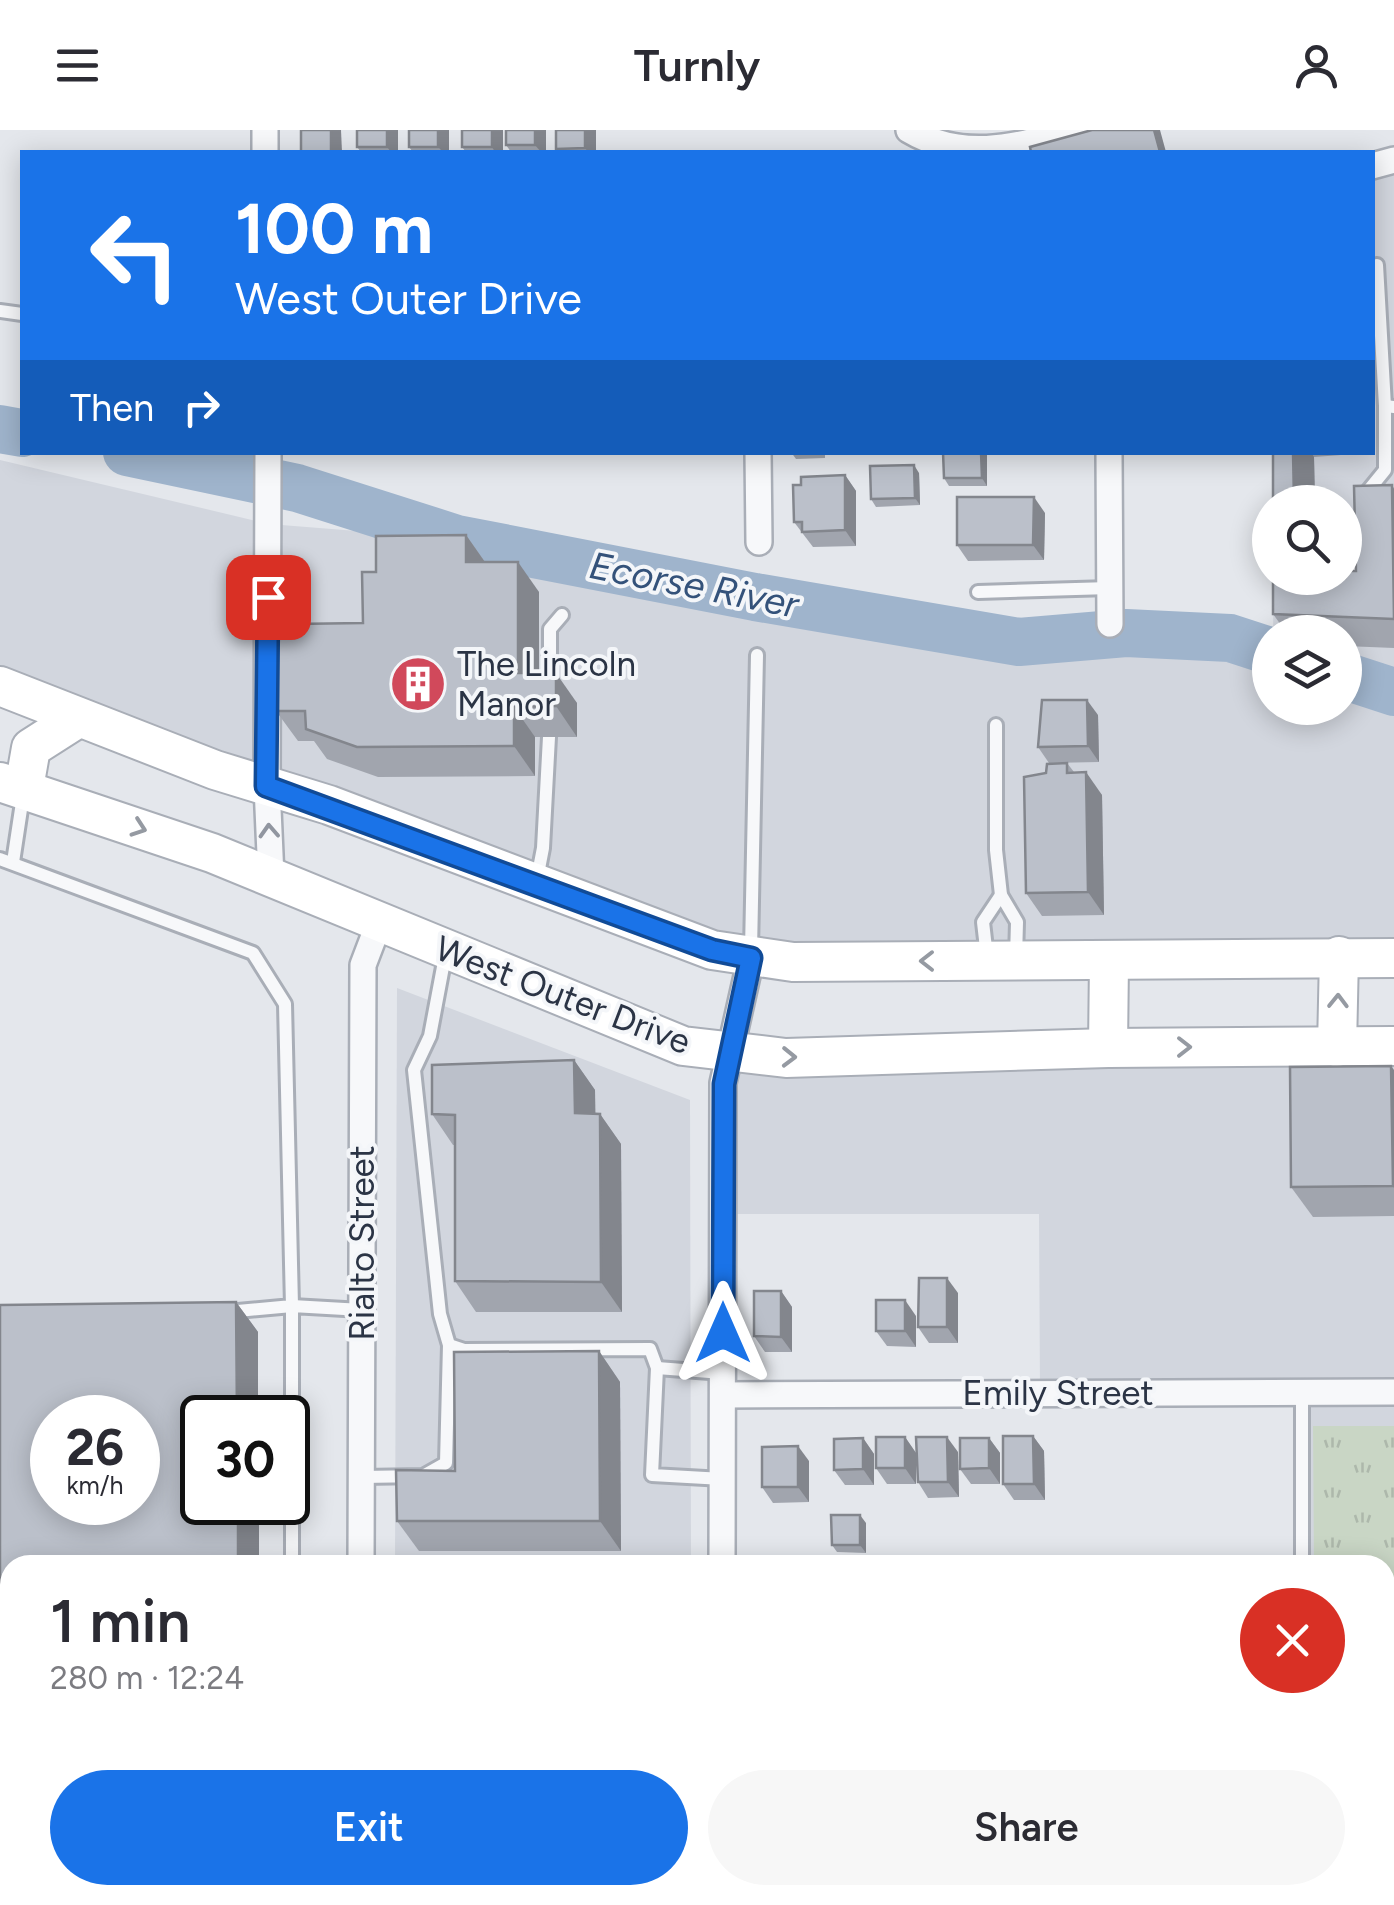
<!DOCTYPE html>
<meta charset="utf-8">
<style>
body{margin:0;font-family:Figtree,sans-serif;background:#f7f7f7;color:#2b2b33;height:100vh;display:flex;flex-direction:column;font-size:38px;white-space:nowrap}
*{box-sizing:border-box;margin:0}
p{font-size:32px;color:#7c7c81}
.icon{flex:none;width:55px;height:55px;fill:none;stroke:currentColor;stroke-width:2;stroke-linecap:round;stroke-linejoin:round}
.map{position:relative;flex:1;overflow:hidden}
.sheet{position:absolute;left:0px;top:1425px;width:1395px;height:350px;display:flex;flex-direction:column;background:#fff;border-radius:30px 30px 0 0;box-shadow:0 5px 25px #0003}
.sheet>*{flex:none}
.top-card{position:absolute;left:20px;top:20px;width:1355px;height:305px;border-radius:0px;box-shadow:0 5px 25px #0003;background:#1a73e8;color:#fff;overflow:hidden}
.controls{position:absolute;left:1252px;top:355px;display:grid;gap:20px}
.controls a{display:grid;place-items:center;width:110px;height:110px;border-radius:50%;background:#fff;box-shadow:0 5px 25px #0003;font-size:50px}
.speed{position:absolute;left:30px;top:1265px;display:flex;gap:20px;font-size:50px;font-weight:700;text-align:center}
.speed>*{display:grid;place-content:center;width:130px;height:130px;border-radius:50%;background:#fff;box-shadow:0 5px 25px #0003;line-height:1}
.speed small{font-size:25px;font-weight:400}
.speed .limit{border:5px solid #111;border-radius:15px;background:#fff;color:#111}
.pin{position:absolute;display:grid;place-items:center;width:85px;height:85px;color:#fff;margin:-42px;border-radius:20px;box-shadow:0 5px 15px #0006}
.me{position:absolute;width:110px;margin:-55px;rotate:0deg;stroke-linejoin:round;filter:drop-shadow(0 0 8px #0008)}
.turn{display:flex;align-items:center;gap:35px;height:210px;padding:0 50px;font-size:45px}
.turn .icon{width:130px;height:130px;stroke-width:2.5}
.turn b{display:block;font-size:70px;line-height:85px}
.then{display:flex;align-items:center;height:95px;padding:0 50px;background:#0003;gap:20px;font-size:38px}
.round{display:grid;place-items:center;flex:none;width:105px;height:105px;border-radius:52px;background:#f7f7f7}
.overview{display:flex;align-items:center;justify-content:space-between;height:170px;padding:0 50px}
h1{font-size:60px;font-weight:600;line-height:75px}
.button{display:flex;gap:20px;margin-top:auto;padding:20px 50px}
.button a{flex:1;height:115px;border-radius:60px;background:#1a73e8;color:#fff;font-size:40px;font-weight:600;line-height:115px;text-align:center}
.button a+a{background:#f7f7f7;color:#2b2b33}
header{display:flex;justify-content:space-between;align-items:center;height:130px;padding:0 50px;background:#fff;font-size:45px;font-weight:600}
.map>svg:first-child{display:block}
</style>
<header><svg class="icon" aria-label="menu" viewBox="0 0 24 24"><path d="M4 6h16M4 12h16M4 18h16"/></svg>Turnly<svg class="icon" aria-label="person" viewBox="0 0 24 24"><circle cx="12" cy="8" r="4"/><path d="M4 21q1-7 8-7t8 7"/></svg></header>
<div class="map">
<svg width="1394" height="1775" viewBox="0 0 1394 1775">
<defs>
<pattern id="grass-tufts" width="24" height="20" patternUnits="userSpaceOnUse" patternTransform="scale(2.5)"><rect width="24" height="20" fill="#c9d6c5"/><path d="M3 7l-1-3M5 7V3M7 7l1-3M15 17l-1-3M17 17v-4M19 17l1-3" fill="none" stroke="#adb8ab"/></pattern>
</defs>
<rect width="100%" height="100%" fill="#e4e7ec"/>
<!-- built -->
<g fill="#d2d6de">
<polygon points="1394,31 1394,828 793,832 0,556 0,330 269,394 457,409 1019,512 1126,503 1230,508 1270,521 1270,578 1345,578 1345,502 1273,502 1274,448 1345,448 1345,372 1274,372 1274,323 1372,322 1373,37"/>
<polygon points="397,858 690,970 691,1435 395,1435"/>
<polygon points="1394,916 1394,1775 1299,1775 1299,1765 1385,1765 1385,1435 1302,1435 1301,1262 1040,1263 1039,1084 723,1084 730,922"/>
<polygon points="0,1599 10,1599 13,1775 0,1775"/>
<rect x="398" y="1765" width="295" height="10"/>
</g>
<!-- grass -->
<polygon fill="url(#grass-tufts)" points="1313,1296 1394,1296 1394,1447 1385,1446 1385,1435 1314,1435"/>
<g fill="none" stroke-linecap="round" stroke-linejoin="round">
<!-- river -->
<g stroke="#9fb4cc" stroke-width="48">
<polyline points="0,299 22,303"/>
<polyline points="127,322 297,358 457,409 755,467 1019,512 1126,503 1230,508 1270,521"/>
<polyline points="1345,546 1394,562"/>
</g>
<!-- lane casing -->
<g stroke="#a9aeb7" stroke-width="18">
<g id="lane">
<polyline points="1377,135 1385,276"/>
<polyline points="0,181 22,184"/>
<polyline points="1363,367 1385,340 1385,276 1394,277"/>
<polyline points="1355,394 1356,452"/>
<polyline points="978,462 1110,458"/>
<polyline points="550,558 550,499 562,485"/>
<polyline points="996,595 996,720 1001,765 1017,792 1016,828"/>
<polyline points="0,729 253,823 285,874 292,1176 227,1182"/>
<polyline points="13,732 23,666"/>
<polyline points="537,749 543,718 549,607"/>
<polyline points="751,820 757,525"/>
<polyline points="987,827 983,792 1001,765"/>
<polyline points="449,1215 464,1220 650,1219 657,1238 652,1345 723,1349"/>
<polyline points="657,1238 723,1243"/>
<polyline points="1302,1262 1302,1435"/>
<polyline points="362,1347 423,1346 446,1333 449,1215 440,1184 414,940 430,906 446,821"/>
<polyline points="292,1435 292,1176 362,1180"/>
<polyline points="0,1566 10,1566"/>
<polyline points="1300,1765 1300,1775"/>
</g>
</g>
<!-- street casing -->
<g stroke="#a9aeb7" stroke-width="30">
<g id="street">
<polyline points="265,0 265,22"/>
<path d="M909,0C965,33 1020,15 1078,0"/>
<polyline points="1372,36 1394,30"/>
<polyline points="268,322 267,656 271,747"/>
<polyline points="758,322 759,412"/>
<polyline points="1109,322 1110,494"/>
<polyline points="723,1265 1394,1262"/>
<polyline points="361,1435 363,835 379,793"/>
<polyline points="722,1435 723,953 751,828"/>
<polyline points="1385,1604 1394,1604"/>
<polyline points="361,1775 361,1765"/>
<polyline points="722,1775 722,1765"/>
</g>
</g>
<!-- secondary casing -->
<g stroke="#a9aeb7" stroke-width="42">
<g id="secondary">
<polyline points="0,556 215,640 329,675 712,820 793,832 1394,828"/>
<polyline points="0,652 212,723 683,916 786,928 1108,918 1394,916"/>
<polyline points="24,658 31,618 78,588"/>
<polyline points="1337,917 1339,826"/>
<polyline points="1108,918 1109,831"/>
</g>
</g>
<!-- lane -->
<use href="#lane" stroke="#f7f8fa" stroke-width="12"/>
<!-- street -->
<use href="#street" stroke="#f7f8fa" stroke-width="25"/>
<!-- secondary -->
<use href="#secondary" stroke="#fff" stroke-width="38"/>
</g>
<!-- wall -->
<g fill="#a1a5ae">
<polygon points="398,0 398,22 361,22 357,17"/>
<polygon points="409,0 449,0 449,22 413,22 409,17"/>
<polygon points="462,0 503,22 466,22 462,17"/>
<polygon points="506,0 546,0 546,22 511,22 506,15"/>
<polygon points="596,0 596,22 559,22 556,19"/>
<polygon points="791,322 825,322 825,328 796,329"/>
<polygon points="987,322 987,356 949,356 944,348"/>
<polygon points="1273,322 1341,322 1341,325 1314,327 1315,372 1273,372"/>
<polygon points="919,343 920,375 876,377 871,369"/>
<polygon points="845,345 856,361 856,416 813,417 794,392 801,355"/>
<polygon points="1392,355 1394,359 1394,518 1345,516 1345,502 1286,502 1273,484 1356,441"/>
<polygon points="1045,383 1044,430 968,431 957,415"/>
<polygon points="466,405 485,432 539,462 539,543 577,573 577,607 535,607 535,646 378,647 327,629 314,611 298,611 276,581 294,504 363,493 376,442"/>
<polygon points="1098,585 1099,632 1049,633 1038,617"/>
<polygon points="1067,633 1074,642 1102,665 1104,785 1042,786 1026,763 1046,643"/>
<polygon points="574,930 595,960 595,984 600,984 621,1014 622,1182 476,1182 455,1151 455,1015 453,1015 432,984"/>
<polygon points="1394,940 1394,1086 1313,1087 1291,1057"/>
<polygon points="781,1161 792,1177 792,1222 765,1222 754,1206"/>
<polygon points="958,1163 958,1213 929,1213 918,1197"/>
<polygon points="236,1172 258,1202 258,1288 202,1288 202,1372 259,1372 259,1435 10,1435 10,1542 0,1542 0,1175"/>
<polygon points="916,1186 916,1217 887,1216 876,1201"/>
<polygon points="599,1221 620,1252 621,1421 419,1421 397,1391"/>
<polygon points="1033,1306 1044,1321 1045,1370 1014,1370 1003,1354"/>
<polygon points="905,1307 916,1323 916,1354 887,1354 876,1338"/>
<polygon points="863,1308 874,1324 874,1355 845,1355 834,1340"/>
<polygon points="989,1308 1000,1323 1000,1354 971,1354 960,1339"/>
<polygon points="958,1322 959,1367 928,1368 918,1352"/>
<polygon points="809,1331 809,1372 773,1373 762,1357"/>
<polygon points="866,1393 866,1423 837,1422 832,1415"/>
</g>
<!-- shaded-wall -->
<g fill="#83868d">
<polygon points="331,0 341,0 342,22 331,22"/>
<polygon points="387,0 398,0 398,22 391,22 387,17"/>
<polygon points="438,0 449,0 449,22 443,22 438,17"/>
<polygon points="492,0 503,0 503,22 495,22 492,17"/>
<polygon points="535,0 546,0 546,22 541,22 535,15"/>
<polygon points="585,0 596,0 596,22 588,22 585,18"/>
<polygon points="1154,0 1160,0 1166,22 1160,22"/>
<polygon points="981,322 987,322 987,356 982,348"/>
<polygon points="1293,322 1311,322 1314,327 1315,372 1294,372"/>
<polygon points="914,335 919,343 920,375 915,368"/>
<polygon points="845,345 856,361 856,416 845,400"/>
<polygon points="1392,355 1394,359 1394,454"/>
<polygon points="1034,367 1045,383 1044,430 1033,415"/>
<polygon points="466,405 487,435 466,432"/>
<polygon points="518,432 539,462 539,573 518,543"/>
<polygon points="556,543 577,573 577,607 556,576"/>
<polygon points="1087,570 1098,585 1099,632 1088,616"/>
<polygon points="514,577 535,607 535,646 514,616"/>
<polygon points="1086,642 1102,665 1104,785 1088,762"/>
<polygon points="574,930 595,960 596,1013 575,983"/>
<polygon points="1391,936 1394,940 1394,1058 1393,1056"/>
<polygon points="600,984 621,1014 622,1182 601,1152"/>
<polygon points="947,1148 958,1163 958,1213 947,1197"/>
<polygon points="781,1161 792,1177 792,1222 781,1207"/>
<polygon points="905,1170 916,1186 916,1217 905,1201"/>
<polygon points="236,1172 258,1202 258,1288 237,1288"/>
<polygon points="599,1221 620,1252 621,1421 600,1391"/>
<polygon points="1033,1306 1044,1321 1045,1370 1034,1354"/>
<polygon points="905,1307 916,1323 916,1354 905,1338"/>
<polygon points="947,1307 958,1322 959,1367 948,1352"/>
<polygon points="863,1308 874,1324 874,1355 863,1339"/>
<polygon points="989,1308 1000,1323 1000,1354 989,1338"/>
<polygon points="798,1316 809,1331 809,1372 798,1357"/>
<rect x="238" y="1372" width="21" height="63"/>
<polygon points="860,1385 866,1393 866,1423 860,1415"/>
<polygon points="1360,1765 1376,1765 1376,1775 1362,1775"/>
</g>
<!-- building -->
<g fill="#bbc0ca" stroke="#83868d" stroke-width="2.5" fill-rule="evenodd">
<rect x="301" y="0" width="30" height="22"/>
<rect x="357" y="0" width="30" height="17"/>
<rect x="409" y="0" width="29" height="17"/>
<rect x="462" y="0" width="30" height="17"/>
<rect x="506" y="0" width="29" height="15"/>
<polygon points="556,0 585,0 585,18 556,19"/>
<polygon points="1092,0 1154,0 1160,22 1031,22 1030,17"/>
<polygon points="943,322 981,322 982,348 944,348"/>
<polygon points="1273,322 1293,322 1294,372 1273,372"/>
<polygon points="914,335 915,368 871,369 870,336"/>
<polygon points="845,345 845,400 802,402 802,392 794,392 793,355 801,355 801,347"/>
<polygon points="1392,355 1394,489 1273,484 1273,448 1345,448 1345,441 1356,441 1354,356"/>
<polygon points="957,367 1034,367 1033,415 957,415"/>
<polygon points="466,405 466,432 518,432 518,543 556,543 556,576 514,577 514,616 357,617 306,599 305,581 276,581 276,504 294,504 294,494 363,493 362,442 376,442 376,406"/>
<polygon points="1042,570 1087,570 1088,616 1038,617"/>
<polygon points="1067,633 1067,643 1086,642 1088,762 1026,763 1024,647 1046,643 1047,634"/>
<polygon points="574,930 575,983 600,984 601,1152 455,1151 455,985 432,984 432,935"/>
<polygon points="1391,936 1393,1056 1291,1057 1290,937"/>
<polygon points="919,1148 947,1148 947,1197 918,1197"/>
<polygon points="754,1161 781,1161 781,1207 754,1206"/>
<rect x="876" y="1170" width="29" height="31"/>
<path d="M236,1172L237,1288H202V1372H238V1435H10V1512H0V1175ZM52,1288H138V1372H52Z"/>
<polygon points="599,1221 600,1391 397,1391 396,1340 455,1341 454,1222"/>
<polygon points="1003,1306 1033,1306 1034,1354 1003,1354"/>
<rect x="876" y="1307" width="29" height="31"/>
<polygon points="916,1307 947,1307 948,1352 918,1352"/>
<polygon points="863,1308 863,1339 834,1340 834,1309"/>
<polygon points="960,1308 989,1308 989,1338 960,1339"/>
<polygon points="798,1316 798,1357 762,1357 762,1317"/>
<polygon points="831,1385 860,1385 860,1415 832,1415"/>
<rect x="393" y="1429" width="211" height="6"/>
<polygon points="1304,1765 1360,1765 1360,1773 1369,1773 1369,1775 1304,1775"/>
</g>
<!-- one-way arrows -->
<defs><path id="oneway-chevron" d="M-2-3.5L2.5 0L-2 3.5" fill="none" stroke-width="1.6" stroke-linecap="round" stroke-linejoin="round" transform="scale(2.5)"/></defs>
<g stroke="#959aa2">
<use href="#oneway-chevron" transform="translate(139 698) rotate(19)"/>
<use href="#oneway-chevron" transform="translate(927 831) rotate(180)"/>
<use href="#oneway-chevron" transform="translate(1338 871) rotate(-89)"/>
<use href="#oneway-chevron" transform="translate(1184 917)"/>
<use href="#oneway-chevron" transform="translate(789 927) rotate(1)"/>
</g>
<use stroke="#9196a0" href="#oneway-chevron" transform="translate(269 701) rotate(-93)"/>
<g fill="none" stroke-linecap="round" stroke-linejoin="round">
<!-- route casing -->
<g stroke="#114b97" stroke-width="25">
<polyline id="route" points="268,467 266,656 712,820 751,828 724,954 723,1203"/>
</g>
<!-- route -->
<use href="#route" stroke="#1a73e8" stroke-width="18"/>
</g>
<!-- icons -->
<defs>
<g id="building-disc" transform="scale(2.875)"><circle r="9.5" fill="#d1495b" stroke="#f4f6f9"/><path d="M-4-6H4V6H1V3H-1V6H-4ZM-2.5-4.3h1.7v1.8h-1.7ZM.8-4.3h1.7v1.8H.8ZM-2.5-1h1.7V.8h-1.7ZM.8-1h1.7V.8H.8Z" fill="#fff"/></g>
</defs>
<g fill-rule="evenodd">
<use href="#building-disc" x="418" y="554"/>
</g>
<g text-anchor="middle" stroke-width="8" stroke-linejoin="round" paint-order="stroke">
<!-- poi labels -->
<g font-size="35" fill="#2b3445" stroke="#f4f6f9" text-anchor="start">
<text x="457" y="546">The Lincoln<tspan x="457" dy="40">Manor</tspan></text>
</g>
<!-- street labels -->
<g font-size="35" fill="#2b3445" stroke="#f4f6f9">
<text transform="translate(563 865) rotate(21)" y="12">West Outer Drive</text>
<text transform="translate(362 1113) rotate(-90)" y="12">Rialto Street</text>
<text x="1058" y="1275">Emily Street</text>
</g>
<!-- water labels -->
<g font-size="38" font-style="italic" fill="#34527a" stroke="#f4f6f9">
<text transform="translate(694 455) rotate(11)" y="13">Ecorse River</text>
</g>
</g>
</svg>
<div class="controls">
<a><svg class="icon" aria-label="search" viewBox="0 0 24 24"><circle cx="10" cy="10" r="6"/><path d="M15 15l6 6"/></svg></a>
<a><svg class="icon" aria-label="layers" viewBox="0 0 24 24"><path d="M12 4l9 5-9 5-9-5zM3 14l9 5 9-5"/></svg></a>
</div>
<div class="speed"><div>26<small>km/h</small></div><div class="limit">30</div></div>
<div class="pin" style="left:268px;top:467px;background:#d93025"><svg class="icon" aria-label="arrive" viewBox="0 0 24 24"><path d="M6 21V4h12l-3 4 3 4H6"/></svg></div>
<svg class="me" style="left:723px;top:1203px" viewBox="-20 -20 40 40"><path d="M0-17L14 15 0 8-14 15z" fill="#1a73e8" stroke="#fff" stroke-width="4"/></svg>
<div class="top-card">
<div class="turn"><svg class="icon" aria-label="left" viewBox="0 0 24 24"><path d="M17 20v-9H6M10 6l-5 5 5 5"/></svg><div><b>100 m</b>West Outer Drive</div></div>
<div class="then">Then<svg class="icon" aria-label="right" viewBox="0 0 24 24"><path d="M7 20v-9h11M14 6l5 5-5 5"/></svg></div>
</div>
<section class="sheet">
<div class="overview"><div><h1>1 min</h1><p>280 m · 12:24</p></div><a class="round" style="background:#d93025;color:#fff"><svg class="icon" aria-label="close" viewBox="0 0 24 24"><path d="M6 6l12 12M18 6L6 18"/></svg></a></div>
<div class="button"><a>Exit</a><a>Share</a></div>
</section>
</div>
